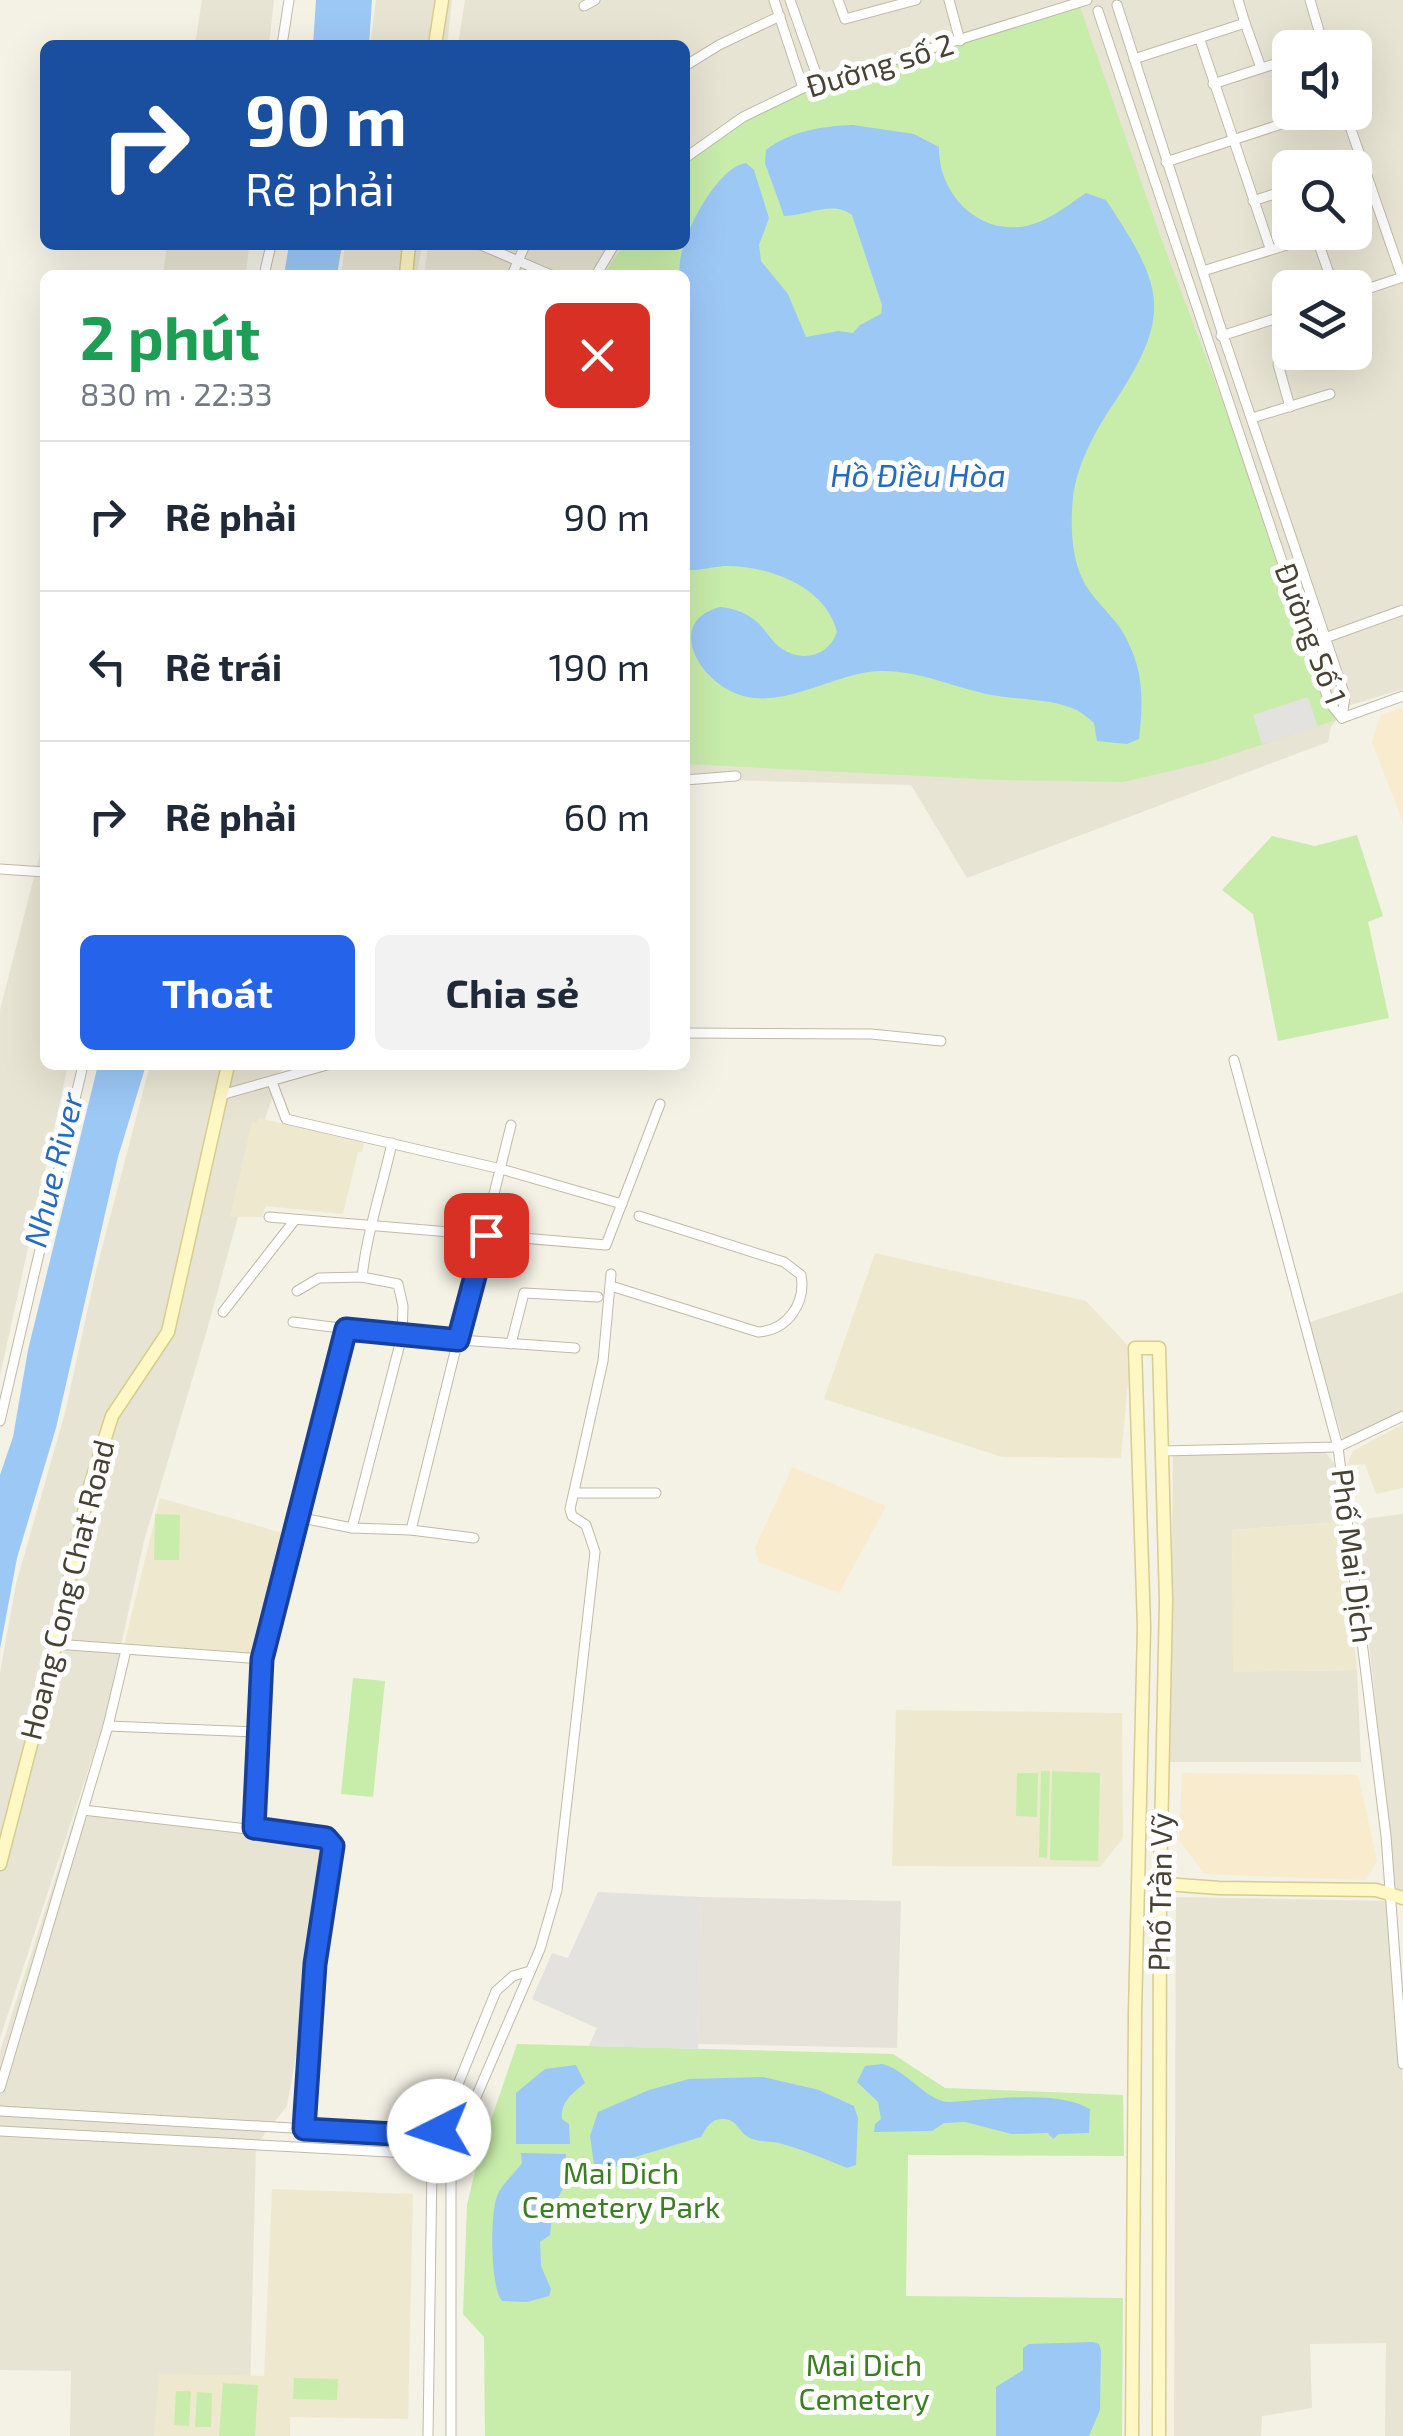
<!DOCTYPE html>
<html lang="vi">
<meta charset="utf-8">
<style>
body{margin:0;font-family:"Exo 2",sans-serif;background:#f2f2f3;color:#1f2937;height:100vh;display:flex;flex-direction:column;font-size:38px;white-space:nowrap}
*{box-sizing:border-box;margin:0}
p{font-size:32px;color:#747a83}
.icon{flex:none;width:55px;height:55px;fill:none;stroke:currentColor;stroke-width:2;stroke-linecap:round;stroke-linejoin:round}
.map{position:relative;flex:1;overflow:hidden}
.side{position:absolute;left:40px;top:270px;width:650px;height:800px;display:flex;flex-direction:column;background:#fff;border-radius:15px;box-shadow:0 10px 40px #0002}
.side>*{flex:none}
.top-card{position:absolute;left:40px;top:40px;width:650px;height:210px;border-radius:15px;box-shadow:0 10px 40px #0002;background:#1a4fa0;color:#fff;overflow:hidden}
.buttons{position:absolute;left:1272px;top:30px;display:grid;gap:20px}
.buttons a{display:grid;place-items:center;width:100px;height:100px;border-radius:15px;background:#fff;box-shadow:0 10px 40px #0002;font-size:50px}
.pin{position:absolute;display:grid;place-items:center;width:85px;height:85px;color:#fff;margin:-42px;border-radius:20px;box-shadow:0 5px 15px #0006}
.me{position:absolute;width:110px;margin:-55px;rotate:266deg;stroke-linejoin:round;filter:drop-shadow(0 0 8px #0008)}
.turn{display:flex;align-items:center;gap:35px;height:210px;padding:0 40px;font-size:45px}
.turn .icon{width:130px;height:130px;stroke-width:2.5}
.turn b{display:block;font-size:70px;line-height:85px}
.round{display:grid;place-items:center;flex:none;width:105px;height:105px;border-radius:15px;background:#f2f2f3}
.headline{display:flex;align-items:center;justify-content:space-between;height:170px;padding:0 40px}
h1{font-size:60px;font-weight:700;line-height:75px;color:#1e9e55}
.cta{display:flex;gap:20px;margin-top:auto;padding:20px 40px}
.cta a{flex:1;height:115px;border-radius:15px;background:#2563eb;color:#fff;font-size:40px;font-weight:700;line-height:115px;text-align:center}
.cta a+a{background:#f2f2f3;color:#1f2937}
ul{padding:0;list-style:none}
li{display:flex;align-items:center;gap:30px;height:150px;padding:0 40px;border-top:2px solid #e0e1e3}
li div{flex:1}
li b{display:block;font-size:38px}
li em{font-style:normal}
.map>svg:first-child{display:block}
</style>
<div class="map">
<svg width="1403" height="2436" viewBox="0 0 1403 2436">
<rect width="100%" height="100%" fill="#f4f1e5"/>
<!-- residential -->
<g fill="#e8e4d3" fill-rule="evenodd">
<polygon points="202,0 274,0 269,45 195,45"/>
<polygon points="376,0 452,0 447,45 370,45"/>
<path d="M465,0H1403V689L1351,705L1331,726L1328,742L967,878L911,785L685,779V275H424L428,245H685V45H458ZM1290,48H1355V112H1290ZM1290,168H1355V232H1290ZM1290,288H1355V352H1290Z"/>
<polygon points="167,245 249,245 246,275 163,275"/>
<polygon points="345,245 422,245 417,275 341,275"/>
<polygon points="45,834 45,1065 68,1065 0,1376 0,1010"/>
<polygon points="150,1065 283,1065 264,1122 207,1330 144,1541 104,1722 0,2038 0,1673 16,1584 65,1413 97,1267"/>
<polygon points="1403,1292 1403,1411 1344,1442 1307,1323"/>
<polygon points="1322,1447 1334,1464 1341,1522 1232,1530 1234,1671 1357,1670 1361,1762 1170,1762 1173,1454"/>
<polygon points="1403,1514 1403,1897 1396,1897 1356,1520"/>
<polygon points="78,1806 334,1837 287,2106 256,2145 249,2436 70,2436 71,2371 0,2370 0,2052"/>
<polygon points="1176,1897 1391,1901 1403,2087 1403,2436 1385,2436 1386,2343 1310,2344 1312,2408 1262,2416 1261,2436 1174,2436"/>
</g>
<!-- commercial -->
<g fill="#f8ebce">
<polygon points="1403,708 1403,822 1372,742 1381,715"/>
<polygon points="792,1467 886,1506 839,1593 759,1562 755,1548"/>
<polygon points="1182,1773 1358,1775 1377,1861 1365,1880 1205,1874 1179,1840"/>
</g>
<!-- industrial -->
<polygon fill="#e6e2da" points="701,1897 901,1901 897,2048 698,2044"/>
<!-- education -->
<g fill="#eee9ce">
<polygon points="259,1118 364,1143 362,1152 358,1152 343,1214 266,1206 262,1217 230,1217 252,1122 256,1124"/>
<polygon points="875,1253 1086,1301 1131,1349 1121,1458 1002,1457 824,1399"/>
<polygon points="1403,1424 1403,1488 1376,1494 1365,1464 1346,1466 1353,1451"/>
<polygon points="160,1498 283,1533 253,1654 124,1645"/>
<polygon points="1341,1522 1357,1670 1233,1672 1232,1530"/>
<polygon points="896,1710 1122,1713 1123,1838 1100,1867 892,1866"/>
<polygon points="272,2189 413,2194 408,2419 290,2417 290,2436 154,2436 159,2374 264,2376"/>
</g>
<!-- green -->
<g fill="#c8ecaa">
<polygon points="1079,4 1161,238 1342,718 1209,762 1123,782 1000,780 685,764 685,275 603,275 624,245 685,245 685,160 743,118 820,83"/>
<polygon points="1357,835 1383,916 1368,922 1389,1018 1278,1041 1253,914 1222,890 1272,836 1315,846"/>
<polygon points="155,1514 180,1515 179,1560 154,1560"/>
<polygon points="353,1678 385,1681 373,1797 341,1794"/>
<polygon points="1041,1771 1050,1771 1047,1858 1039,1857"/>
<polygon points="1052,1771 1100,1773 1098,1861 1050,1860"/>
<polygon points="1017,1773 1038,1773 1037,1817 1016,1816"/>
<polygon points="517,2044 893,2054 945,2088 1123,2095 1124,2156 908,2155 906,2296 1123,2298 1122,2436 485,2436 484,2337 463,2314 467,2205 479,2155"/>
<polygon points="294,2378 338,2379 337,2400 293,2399"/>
<polygon points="223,2383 258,2385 255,2436 219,2436"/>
<polygon points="176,2391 191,2391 189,2426 174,2425"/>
<polygon points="197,2392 212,2393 211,2427 195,2427"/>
</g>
<!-- parking -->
<g fill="#e4e2de">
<polygon points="1308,697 1318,727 1262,744 1253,715"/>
<polygon points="598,1892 701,1897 698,2049 589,2046 597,2028 532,1999 552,1953 568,1958"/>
</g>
<!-- water -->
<g fill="#9cc8f6">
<polygon points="316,0 372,0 369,45 313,45"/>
<path d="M853,125L914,134L939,147C938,199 987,243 1039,222C1056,215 1071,203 1086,193L1106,200C1165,289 1173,314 1112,406C1094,433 1077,465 1073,497C1070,529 1071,567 1091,593C1103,609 1120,623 1128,642C1144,674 1143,704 1139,739L1127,744L1097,741L1094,723C1086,716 1079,710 1069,707C1045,698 1017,700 992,695C955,688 919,670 880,671C822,673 760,731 706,672C697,662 688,644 692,630C696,616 707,611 720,607C733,608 747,613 757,622C765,629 770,639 778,646C799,663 828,658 837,632C826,586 768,565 724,566C711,567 698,571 685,570V275H680C674,248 715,167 746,163L754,170L769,218L759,245L761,261L788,294L806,337L838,331L853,333L860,325L881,314L882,305L852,215C833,200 807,216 784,216L765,163L766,150C790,131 823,126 853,125Z"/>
<polygon points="289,245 342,245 337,275 284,275"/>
<polygon points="98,1065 146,1065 118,1157 56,1428 17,1558 0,1649 0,1475 13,1437 28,1350"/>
<path d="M882,2064C906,2069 928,2103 950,2102C989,2100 1056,2089 1090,2109L1089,2133L1059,2134L1053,2139L1048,2133L1012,2134L965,2122L944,2123L932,2131L874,2132L875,2124L881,2119L878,2102L857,2082L865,2066Z"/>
<path d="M576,2065L585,2083C573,2093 560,2102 562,2119L569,2124L570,2144H516V2093L545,2069Z"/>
<path d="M763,2077L819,2090L854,2106L858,2118L856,2165L847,2168C825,2159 802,2149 779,2143C770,2141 756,2142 748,2137C738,2131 738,2120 724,2119C711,2118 706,2128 701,2137L632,2158L603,2173L595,2171L590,2136L598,2112L649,2090L689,2079Z"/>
<path d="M521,2153L566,2154V2182L553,2208L550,2235L540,2242L541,2266L551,2289L549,2296L527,2302L502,2301C490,2286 490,2215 497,2196C502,2184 515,2173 522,2163Z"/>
<polygon points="1093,2342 1099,2344 1101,2350 1100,2410 1089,2436 996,2436 996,2387 1023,2370 1023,2348 1029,2344"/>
</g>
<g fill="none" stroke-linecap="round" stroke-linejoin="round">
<!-- street casing -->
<g stroke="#c0baa7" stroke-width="11">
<g id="street">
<polyline points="774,0 803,88"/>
<polyline points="790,0 819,82"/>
<polyline points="838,0 845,19 916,0"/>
<polyline points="949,0 960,41"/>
<polyline points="1310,0 1324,48"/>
<polyline points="1117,5 1223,335 1345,696 1342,718"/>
<polyline points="584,6 595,0"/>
<polyline points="1098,11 1329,702 1342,718"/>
<polyline points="1245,23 1261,68"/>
<polyline points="1200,40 1270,248"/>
<polyline points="282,45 289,0"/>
<polyline points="1134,59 1245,23 1238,0"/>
<polyline points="685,66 719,45 780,16"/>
<polyline points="1213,84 1290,59"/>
<polyline points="1345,112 1402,277"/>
<polyline points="685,158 743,117 803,88 1087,0"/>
<polyline points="1166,162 1318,112"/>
<polyline points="1253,201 1290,189"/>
<polyline points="1315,233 1334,288"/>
<polyline points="481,245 551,275"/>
<polyline points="1203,271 1316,236"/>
<polyline points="264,275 271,245"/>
<polyline points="512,275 525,245"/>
<polyline points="596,275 614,245"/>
<polyline points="1355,293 1403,277"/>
<polyline points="1221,336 1290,314"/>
<polyline points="1278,364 1290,407"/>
<polyline points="1252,418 1330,394"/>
<polyline points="1325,638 1403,610"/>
<polyline points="1342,718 1403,696"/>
<polyline points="685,780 736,776"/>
<polyline points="0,869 45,872"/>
<polyline points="685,1033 871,1034 941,1041"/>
<polyline points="1234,1060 1338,1447 1386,1836 1403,2064"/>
<polyline points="272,1082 286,1119 501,1169 622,1204"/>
<polyline points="221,1095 327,1065"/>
<polyline points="269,1217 606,1245 660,1104"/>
<path d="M362,1277C367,1232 382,1188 392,1143"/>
<path d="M611,1286L758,1332C788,1330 806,1303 801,1275L784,1262L639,1216"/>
<polyline points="297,1291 319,1278 362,1277 398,1284 403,1306 402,1336 352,1528"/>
<polyline points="223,1312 294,1221"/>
<polyline points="293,1322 402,1336 575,1348"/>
<polyline points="511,1344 524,1293 598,1297"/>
<polyline points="0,1421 83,1065"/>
<polyline points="1161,1451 1338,1447 1403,1416"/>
<polyline points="574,1493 656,1493"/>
<polyline points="297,1517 352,1528 411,1530 474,1538"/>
<polyline points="411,1530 511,1125"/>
<polyline points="55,1644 262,1659"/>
<polyline points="108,1726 256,1732"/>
<polyline points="83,1810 326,1838 333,1845 315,1964 304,2129"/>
<polyline points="254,1828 262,1659 346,1329"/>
<polyline points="0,2088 108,1726 126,1650"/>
<polyline points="0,2111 429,2136"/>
<polyline points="0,2131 426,2154"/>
<polyline points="439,2131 496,1991 513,1976 530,1971"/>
<circle cx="441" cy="2148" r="17"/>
<polyline points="457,2141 540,1949 557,1890 595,1552 586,1525 572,1516 570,1509 603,1361 611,1274"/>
<polyline points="428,2436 432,2165"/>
<polyline points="451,2436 451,2161"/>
</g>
</g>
<!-- secondary casing -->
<g stroke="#d7cc91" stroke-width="15">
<g id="secondary">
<polyline points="435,45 442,0"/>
<polyline points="406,275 409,245"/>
<polyline points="0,1864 47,1683 89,1489 112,1416 168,1332 228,1065"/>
<polyline points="1139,1882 1219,1888 1376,1890 1403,1898"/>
<polyline points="1132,2436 1135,2014 1144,1627 1135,1348 1159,1348 1166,1601 1160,1885 1159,2436"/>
</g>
</g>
<!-- street -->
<use href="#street" stroke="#fff" stroke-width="9"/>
<!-- secondary -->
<use href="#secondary" stroke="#fff7c4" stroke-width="12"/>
</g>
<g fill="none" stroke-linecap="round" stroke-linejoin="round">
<!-- route casing -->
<g stroke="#184099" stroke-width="25">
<polyline id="route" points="439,2131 430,2136 304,2129 315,1964 333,1846 326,1838 254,1828 262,1659 346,1329 458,1340 486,1235"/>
</g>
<!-- route -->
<use href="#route" stroke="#2563eb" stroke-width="18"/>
</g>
<g text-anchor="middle" stroke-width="10" stroke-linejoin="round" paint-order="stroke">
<!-- street labels -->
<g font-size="30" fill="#474234" stroke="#fff">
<text transform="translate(880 66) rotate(-17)" y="10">Đường số 2</text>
<text transform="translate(1310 634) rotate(69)" y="10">Đường Số 1</text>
<text transform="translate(1352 1556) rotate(83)" y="10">Phố Mai Dịch</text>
<text transform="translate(68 1590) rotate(-76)" y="10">Hoang Cong Chat Road</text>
<text transform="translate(1161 1892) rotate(-89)" y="10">Phố Trần Vỹ</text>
</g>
<!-- park labels -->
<g font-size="30" fill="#3c7e23" stroke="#fff">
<text x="621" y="2184">Mai Dich<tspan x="621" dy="34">Cemetery Park</tspan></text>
<text x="864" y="2376">Mai Dich<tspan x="864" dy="34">Cemetery</tspan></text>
</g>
<!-- water labels -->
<g font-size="32" font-style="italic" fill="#256cbc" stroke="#fff">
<text x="918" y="487">Hồ Điều Hòa</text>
<text transform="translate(54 1170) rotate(-76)" y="11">Nhue River</text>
</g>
</g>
</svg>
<div class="buttons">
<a><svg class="icon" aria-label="sound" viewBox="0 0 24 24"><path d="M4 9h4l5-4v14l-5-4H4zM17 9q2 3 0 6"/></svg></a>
<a><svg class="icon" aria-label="search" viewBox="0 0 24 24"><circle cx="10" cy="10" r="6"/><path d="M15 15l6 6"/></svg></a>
<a><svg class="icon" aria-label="layers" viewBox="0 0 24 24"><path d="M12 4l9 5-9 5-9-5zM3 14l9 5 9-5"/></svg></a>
</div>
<div class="pin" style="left:486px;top:1235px;background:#d93025"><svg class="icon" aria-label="arrive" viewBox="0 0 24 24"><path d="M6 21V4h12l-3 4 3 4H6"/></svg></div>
<svg class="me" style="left:439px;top:2131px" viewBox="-20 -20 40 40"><circle r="19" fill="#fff"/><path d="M0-13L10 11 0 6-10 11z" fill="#2563eb"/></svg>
<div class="top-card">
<div class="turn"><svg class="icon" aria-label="right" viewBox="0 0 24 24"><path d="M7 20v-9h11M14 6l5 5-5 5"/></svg><div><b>90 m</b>Rẽ phải</div></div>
</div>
<section class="side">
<div class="headline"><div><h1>2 phút</h1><p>830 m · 22:33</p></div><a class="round" style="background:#d93025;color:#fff"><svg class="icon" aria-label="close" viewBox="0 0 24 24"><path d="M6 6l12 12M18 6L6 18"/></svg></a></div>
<ul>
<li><svg class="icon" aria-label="right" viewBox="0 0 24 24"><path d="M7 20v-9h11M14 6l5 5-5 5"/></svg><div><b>Rẽ phải</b></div><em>90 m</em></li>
<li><svg class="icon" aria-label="left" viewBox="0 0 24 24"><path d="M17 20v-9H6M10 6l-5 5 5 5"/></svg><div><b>Rẽ trái</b></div><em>190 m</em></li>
<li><svg class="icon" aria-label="right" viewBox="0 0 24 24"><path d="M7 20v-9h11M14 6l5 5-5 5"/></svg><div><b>Rẽ phải</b></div><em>60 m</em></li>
</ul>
<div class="cta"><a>Thoát</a><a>Chia sẻ</a></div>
</section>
</div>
